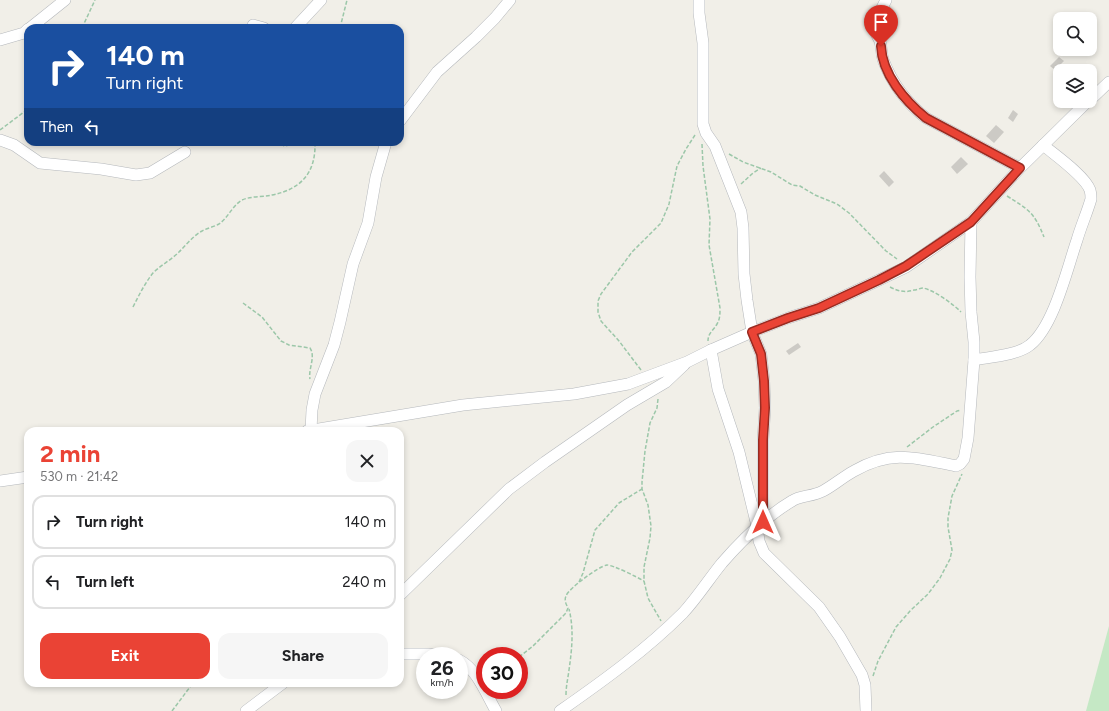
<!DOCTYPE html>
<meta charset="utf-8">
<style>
body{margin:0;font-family:Figtree,sans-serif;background:#f6f6f6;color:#202124;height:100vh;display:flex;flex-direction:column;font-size:15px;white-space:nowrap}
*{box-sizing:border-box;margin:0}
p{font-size:13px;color:#757577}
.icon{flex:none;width:22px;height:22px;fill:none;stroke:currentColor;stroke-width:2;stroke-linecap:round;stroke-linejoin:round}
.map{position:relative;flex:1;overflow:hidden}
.side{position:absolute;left:24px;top:427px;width:380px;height:260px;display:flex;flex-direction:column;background:#fff;border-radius:12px;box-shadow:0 2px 6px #0003}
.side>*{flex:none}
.hud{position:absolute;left:24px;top:24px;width:380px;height:122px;border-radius:12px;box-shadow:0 2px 6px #0003;background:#1a4fa0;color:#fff;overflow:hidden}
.tools{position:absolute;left:1053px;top:12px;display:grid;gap:8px}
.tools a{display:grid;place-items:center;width:44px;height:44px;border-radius:8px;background:#fff;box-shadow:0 2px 6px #0003;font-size:20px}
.speed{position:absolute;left:416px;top:647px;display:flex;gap:8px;font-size:20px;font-weight:700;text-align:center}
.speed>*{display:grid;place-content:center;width:52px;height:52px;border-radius:50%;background:#fff;box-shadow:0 2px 6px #0003;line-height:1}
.speed small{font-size:10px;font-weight:400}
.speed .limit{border:6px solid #d22;background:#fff;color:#111}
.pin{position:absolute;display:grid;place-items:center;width:34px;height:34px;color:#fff;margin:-41px -17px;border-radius:50% 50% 50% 0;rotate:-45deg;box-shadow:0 0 4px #0007}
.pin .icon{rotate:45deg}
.me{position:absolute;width:44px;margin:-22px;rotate:0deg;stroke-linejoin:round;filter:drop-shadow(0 0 3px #0008)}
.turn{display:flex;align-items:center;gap:14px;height:84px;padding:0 16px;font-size:18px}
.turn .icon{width:52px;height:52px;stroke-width:2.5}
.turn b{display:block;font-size:28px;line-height:34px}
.then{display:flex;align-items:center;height:38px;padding:0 16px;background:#0003;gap:8px;font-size:15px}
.round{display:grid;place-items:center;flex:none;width:42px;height:42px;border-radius:12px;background:#f6f6f6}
.overview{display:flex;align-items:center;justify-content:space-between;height:68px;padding:0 16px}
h1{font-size:24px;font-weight:700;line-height:30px;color:#ea4335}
.primary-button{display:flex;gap:8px;margin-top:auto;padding:8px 16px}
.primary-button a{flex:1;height:46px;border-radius:12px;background:#ea4335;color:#fff;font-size:16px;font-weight:700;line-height:46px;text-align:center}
.primary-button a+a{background:#f6f6f6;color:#202124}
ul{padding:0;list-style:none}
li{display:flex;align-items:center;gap:12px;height:54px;margin:0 8px 6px;padding:0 8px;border:2px solid #e0e0e0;border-radius:12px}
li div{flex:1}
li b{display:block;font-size:15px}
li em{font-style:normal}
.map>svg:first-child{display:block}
</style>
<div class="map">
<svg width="1109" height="711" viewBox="0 0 1109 711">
<rect width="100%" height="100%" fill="#f1efe8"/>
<!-- green -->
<polygon fill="#c5e8c5" points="1109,626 1109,711 1086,711"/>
<!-- building -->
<g fill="#cccac5">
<polygon points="1059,57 1064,61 1055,70 1050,66"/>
<polygon points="1013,110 1018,114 1013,122 1008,118"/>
<polygon points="996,125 1004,132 994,143 986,136"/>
<polygon points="961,157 968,164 957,174 951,167"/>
<polygon points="884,171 894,182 889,187 879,176"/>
<polygon points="798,343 801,347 789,355 786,351"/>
</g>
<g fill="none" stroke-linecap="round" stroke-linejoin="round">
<!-- street casing -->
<g stroke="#b5b8bc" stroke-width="12">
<g id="street">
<polyline points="699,0 699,13 703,43 703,124 706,133 715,146 741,212 743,228 744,274 747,300 752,332 761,354 764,381 765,408 763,440 763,522"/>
<path d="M886,0L877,18L874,30C876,33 878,37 880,41C882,48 881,55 884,62C893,85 907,103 926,118L1020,168"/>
<polyline points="253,25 264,28"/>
<polyline points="30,28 65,0"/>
<polyline points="295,28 321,0"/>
<polyline points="0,40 24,33 28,29"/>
<polyline points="1090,100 1109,82"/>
<polyline points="400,121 437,72 476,37 495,18 510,0"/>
<polyline points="0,140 14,145 40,163 101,169 136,175 150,173 185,152"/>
<polyline points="711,350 718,389 739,452 757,526 759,541 764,553 819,607 840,637 862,675 865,685 866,711"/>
<path d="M974,360C990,357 1018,355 1030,345C1054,326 1067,269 1077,240C1081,226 1087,213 1091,199C1091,196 1091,193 1090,190C1085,176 1055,155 1043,145"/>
<polyline points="311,430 312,410 315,394 334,345 340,322 353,264 368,223 376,177 386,142"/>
<polyline points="307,431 463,405 574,394 628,384 687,362 711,350 752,332 788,318 819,308 879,280 906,267 971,222 1020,168 1088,101"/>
<polyline points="0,481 28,477"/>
<polyline points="400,595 509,489 545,462 627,405 666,382 684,365"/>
<polyline points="400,654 428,654 443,656"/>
<path d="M459,660C477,669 486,694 496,711"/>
<polyline points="246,711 283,683"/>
<path d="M560,711C603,681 646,650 683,613C697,598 709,579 722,563C743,539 765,517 792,501C801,495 812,497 823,491C834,485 843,477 854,471C892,449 917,458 956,466L960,464L964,459L968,438L974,360V342L971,312L970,277L971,222"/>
</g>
</g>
<!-- path -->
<g stroke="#9cc7a9" stroke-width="1.5" stroke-dasharray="4 2" stroke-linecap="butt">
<polyline points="82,28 95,0"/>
<polyline points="340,28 347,0"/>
<polyline points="0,130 28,109"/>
<polyline points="275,142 285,146 299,142"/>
<path d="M702,144L703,166L710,219L709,245L720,308C720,314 720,319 717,324C713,331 708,333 708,341"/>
<polyline points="729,154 743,162 771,172 792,185 800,186 815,195 837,204 849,213 886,251 897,259"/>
<polyline points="741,184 753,173 761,168"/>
<path d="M1007,196C1029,210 1034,212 1044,237"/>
<path d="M890,287C898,291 905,293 914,290C917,290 920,288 923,288C934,290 953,304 961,312"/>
<path d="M243,303L262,317L281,341L289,345L310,348C316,357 308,369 310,379"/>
<path d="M133,307C139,295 145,283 153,273C161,265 171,260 179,252C186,245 193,236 202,231C207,228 214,227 219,224C228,218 232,206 242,200C251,196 263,197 272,195C302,189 316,172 315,142"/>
<polyline points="641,370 619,341 601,321 598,312 598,301 601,294 632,252 661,223 669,204 677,166 686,149 695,135"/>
<polyline points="658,399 657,408 650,423 645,451 642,482 642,489 648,505 651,526 650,538 644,567 644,581 648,598 661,621"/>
<polyline points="907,447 933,427 957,411 961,410"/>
<polyline points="579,582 583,573 595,530 619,503 642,489"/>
<path d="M519,657L533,646L566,613L568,608C566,604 564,600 566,596C568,589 599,566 607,565C613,565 637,577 644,581"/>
<polyline points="873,676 878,661 896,627 910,611 928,594 940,578 950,559 952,550 948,527 948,518 952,496 962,474"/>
<path d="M566,695C566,686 568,678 569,670C572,649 574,629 569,609"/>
<polyline points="172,711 193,683"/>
</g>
<!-- street -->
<use href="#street" stroke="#fff" stroke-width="11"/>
</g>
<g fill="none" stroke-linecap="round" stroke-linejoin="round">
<!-- route casing -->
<g stroke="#982c22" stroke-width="10">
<path id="route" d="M763,522V440L765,408L764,381L761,354L752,332L788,318L819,308L879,280L906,266L971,222L1020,168L926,118C905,101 882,74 881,46"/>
</g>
<!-- route -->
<use href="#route" stroke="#ea4335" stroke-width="7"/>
</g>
</svg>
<div class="tools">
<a><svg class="icon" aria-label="search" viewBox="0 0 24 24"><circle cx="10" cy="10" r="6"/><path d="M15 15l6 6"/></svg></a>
<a><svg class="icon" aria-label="layers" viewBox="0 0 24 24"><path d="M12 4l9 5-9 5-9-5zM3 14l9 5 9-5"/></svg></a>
</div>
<div class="speed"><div>26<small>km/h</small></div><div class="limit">30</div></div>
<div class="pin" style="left:881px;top:46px;background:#d93025"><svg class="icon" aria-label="arrive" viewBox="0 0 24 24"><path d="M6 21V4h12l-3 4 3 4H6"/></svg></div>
<svg class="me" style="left:763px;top:522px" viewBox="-20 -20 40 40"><path d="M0-17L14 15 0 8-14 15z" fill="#ea4335" stroke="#fff" stroke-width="4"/></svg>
<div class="hud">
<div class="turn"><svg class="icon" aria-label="right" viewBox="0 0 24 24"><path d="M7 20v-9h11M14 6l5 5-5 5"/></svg><div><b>140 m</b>Turn right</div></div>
<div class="then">Then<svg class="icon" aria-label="left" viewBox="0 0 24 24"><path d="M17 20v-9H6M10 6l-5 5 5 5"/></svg></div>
</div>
<section class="side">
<div class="overview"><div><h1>2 min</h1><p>530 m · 21:42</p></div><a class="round"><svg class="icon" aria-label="close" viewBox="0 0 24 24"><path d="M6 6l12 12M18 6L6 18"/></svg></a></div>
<ul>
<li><svg class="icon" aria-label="right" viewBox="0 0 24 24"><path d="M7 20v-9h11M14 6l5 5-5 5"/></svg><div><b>Turn right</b></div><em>140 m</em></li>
<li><svg class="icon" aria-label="left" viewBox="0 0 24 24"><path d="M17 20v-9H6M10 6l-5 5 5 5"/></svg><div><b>Turn left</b></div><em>240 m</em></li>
</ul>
<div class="primary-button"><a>Exit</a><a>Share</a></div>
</section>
</div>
